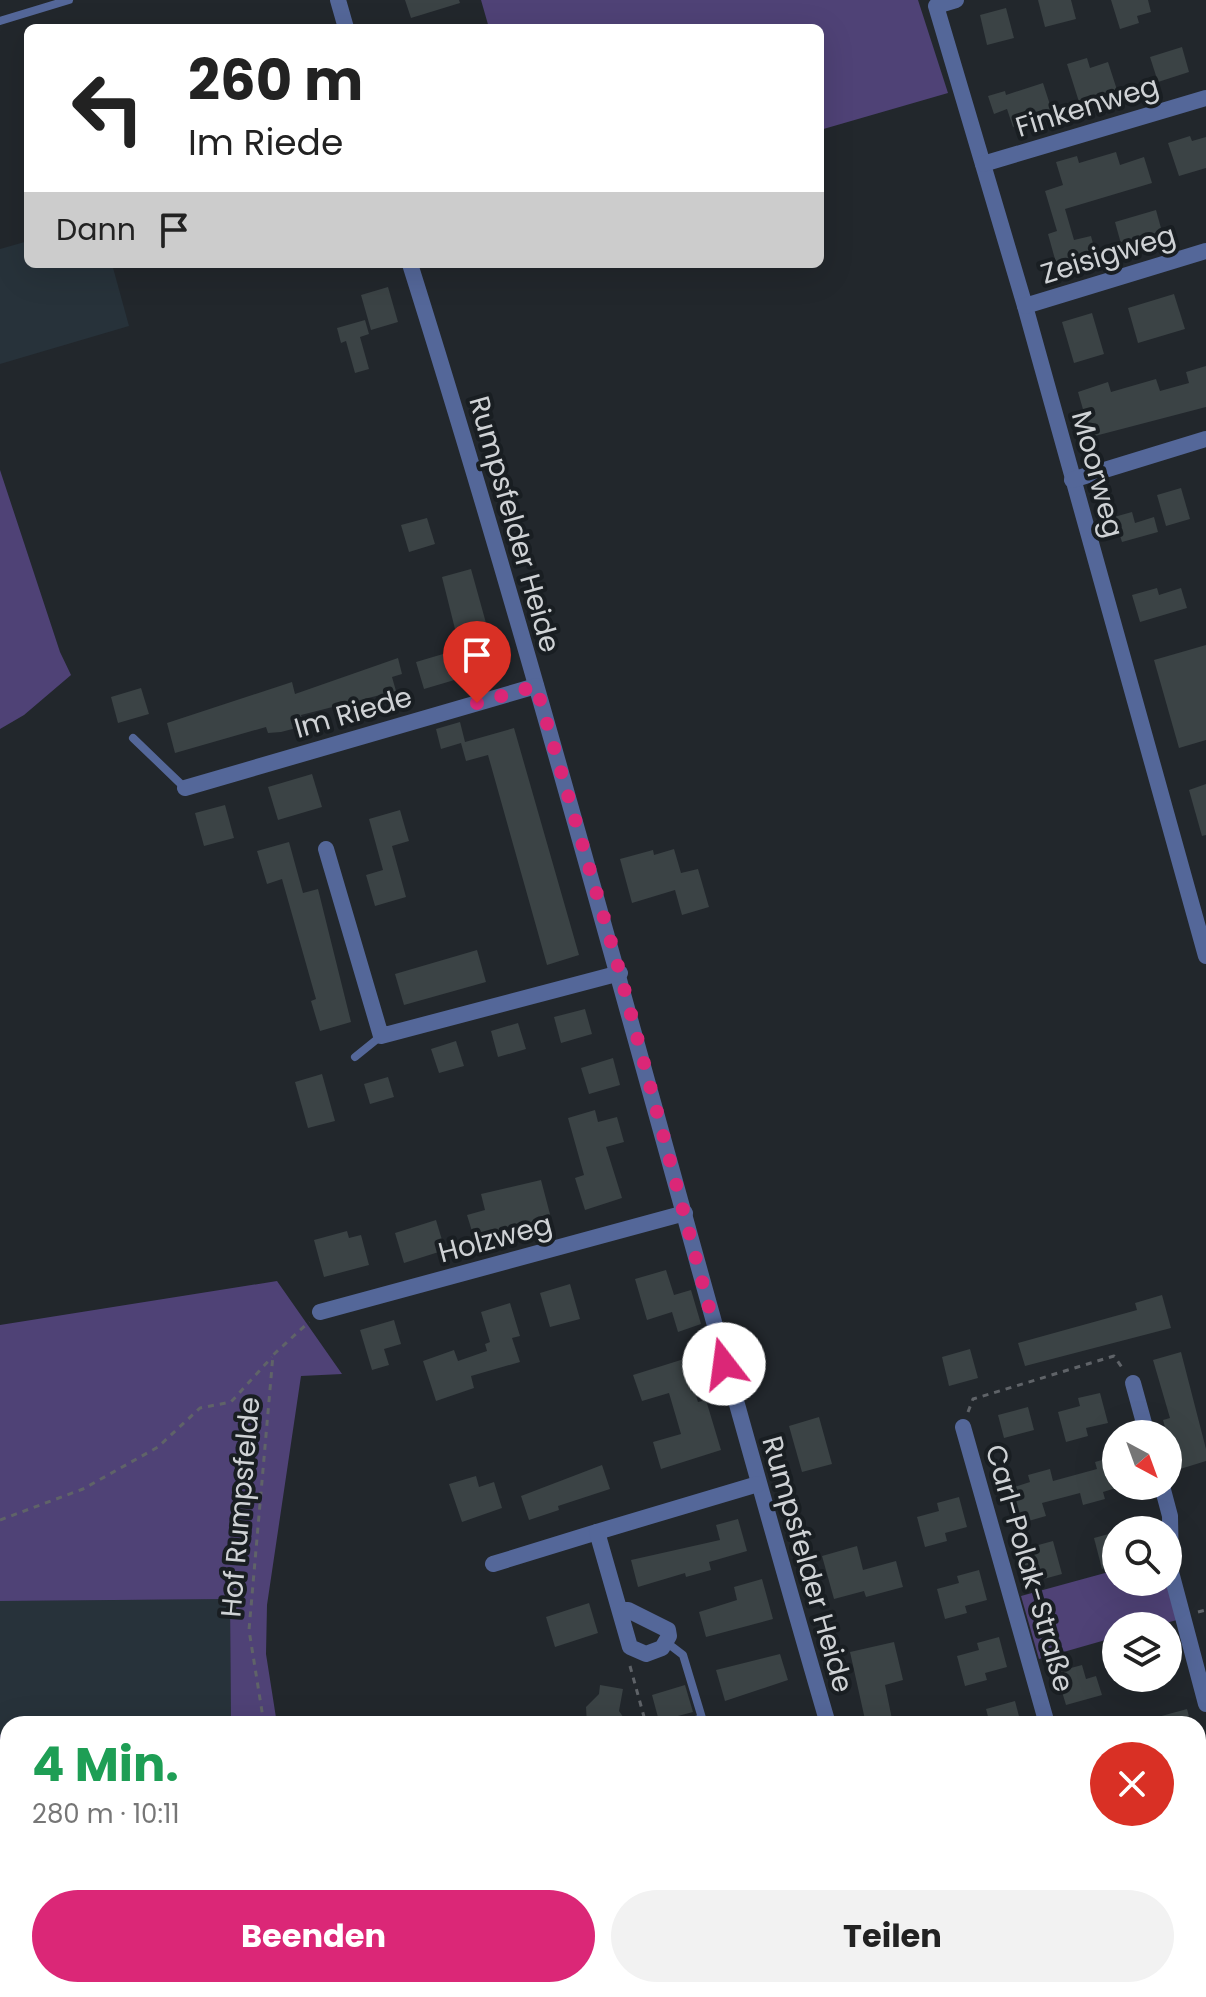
<!DOCTYPE html>
<html lang="de">
<meta charset="utf-8">
<style>
body{margin:0;font-family:Poppins,sans-serif;background:#f2f2f2;color:#222;height:100vh;display:flex;flex-direction:column;font-size:30px;white-space:nowrap}
*{box-sizing:border-box;margin:0}
p{font-size:26px;color:#767676}
.icon{flex:none;width:44px;height:44px;fill:none;stroke:currentColor;stroke-width:2;stroke-linecap:round;stroke-linejoin:round}
.map{position:relative;flex:1;overflow:hidden}
.drawer{position:absolute;left:0px;top:1716px;width:1206px;height:282px;display:flex;flex-direction:column;background:#fff;border-radius:24px 24px 0 0;box-shadow:0 8px 32px #0002}
.drawer>*{flex:none}
.hud{position:absolute;left:24px;top:24px;width:800px;height:244px;border-radius:12px;box-shadow:0 8px 32px #0002;background:#fff;color:#222;overflow:hidden}
.needle{width:52px;rotate:139deg}
.controls{position:absolute;left:1102px;top:1420px;display:grid;gap:16px}
.controls a{display:grid;place-items:center;width:80px;height:80px;border-radius:50%;background:#fff;box-shadow:0 8px 32px #0002;font-size:40px}
.pin{position:absolute;display:grid;place-items:center;width:68px;height:68px;color:#fff;margin:-82px -34px;border-radius:50% 50% 50% 0;rotate:-45deg;box-shadow:0 0 8px #0007}
.pin .icon{rotate:45deg}
.me{position:absolute;width:88px;margin:-44px;rotate:345deg;stroke-linejoin:round;filter:drop-shadow(0 0 6px #0008)}
.turn{display:flex;align-items:center;gap:28px;height:168px;padding:0 32px;font-size:36px}
.turn .icon{width:104px;height:104px;stroke-width:2.5}
.turn b{display:block;font-size:56px;line-height:68px}
.then{display:flex;align-items:center;height:76px;padding:0 32px;background:#0003;gap:16px;font-size:30px}
.round{display:grid;place-items:center;flex:none;width:84px;height:84px;border-radius:42px;background:#f2f2f2}
.head{display:flex;align-items:center;justify-content:space-between;height:136px;padding:0 32px}
h1{font-size:48px;font-weight:700;line-height:60px;color:#1e9e55}
.primary-button{display:flex;gap:16px;margin-top:auto;padding:16px 32px}
.primary-button a{flex:1;height:92px;border-radius:48px;background:#db2777;color:#fff;font-size:32px;font-weight:700;line-height:92px;text-align:center}
.primary-button a+a{background:#f2f2f2;color:#222}
.map>svg:first-child{display:block}
</style>
<div class="map">
<svg width="1206" height="1997" viewBox="0 0 1206 1997">
<rect width="100%" height="100%" fill="#22272c"/>
<!-- built -->
<g fill="#27323a">
<polygon points="28,241 28,264 112,264 129,326 0,364 0,249"/>
<polygon points="230,1599 231,1724 8,1724 8,1735 0,1735 0,1601"/>
</g>
<!-- green -->
<g fill="#4f4276">
<polygon points="481,0 918,0 948,93 820,130 820,28 489,28"/>
<polygon points="0,470 60,652 71,675 24,715 0,729"/>
<polygon points="277,1281 342,1374 301,1376 267,1605 266,1654 277,1724 231,1724 230,1599 0,1601 0,1325"/>
<polygon points="1116,1570 1116,1582 1167,1582 1177,1620 1154,1626 1116,1626 1116,1637 1039,1659 1021,1596"/>
<polygon points="0,1735 8,1735 8,1990 89,1990 87,1997 0,1997"/>
</g>
<!-- building -->
<g fill="#3b4345">
<polygon points="405,0 459,0 460,3 411,18"/>
<polygon points="1038,0 1071,0 1076,19 1045,27"/>
<polygon points="1111,0 1148,0 1151,12 1137,16 1139,23 1120,29"/>
<polygon points="1006,8 1014,38 987,45 980,15"/>
<polygon points="1182,47 1189,72 1158,82 1150,57"/>
<polygon points="1087,58 1090,68 1108,62 1118,93 1080,105 1067,64"/>
<polygon points="1043,83 1053,114 1013,127 1007,109 994,114 988,96 1005,91 1006,95"/>
<polygon points="1190,136 1192,141 1206,137 1206,168 1179,176 1168,143"/>
<polygon points="1116,152 1120,165 1144,157 1152,183 1065,209 1074,240 1091,236 1097,259 1058,270 1048,234 1057,231 1045,191 1063,185 1056,162 1077,156 1079,163"/>
<polygon points="1156,210 1164,239 1123,251 1115,222"/>
<polygon points="388,287 398,322 371,330 361,295"/>
<polygon points="1174,294 1185,329 1138,343 1128,308"/>
<polygon points="1092,313 1104,354 1074,363 1062,322"/>
<polygon points="365,320 369,334 360,337 369,369 355,373 346,341 341,343 337,328"/>
<polygon points="1206,366 1206,407 1091,437 1078,392 1108,382 1111,392 1156,379 1160,391 1189,383 1186,372"/>
<polygon points="1181,488 1190,519 1166,526 1157,495"/>
<polygon points="1132,512 1135,523 1154,517 1158,532 1122,542 1114,517"/>
<polygon points="427,518 435,544 409,552 401,525"/>
<polygon points="471,569 491,641 477,645 485,671 424,689 416,662 460,649 442,577"/>
<polygon points="1157,588 1159,595 1181,588 1187,608 1140,622 1132,595"/>
<polygon points="1206,645 1206,740 1179,748 1154,660"/>
<polygon points="398,658 402,674 392,677 396,691 301,715 304,726 281,732 268,733 266,727 175,753 167,723 292,682 295,694"/>
<polygon points="141,688 149,714 118,723 111,697"/>
<polygon points="460,722 465,742 514,728 579,955 547,965 488,755 466,761 461,743 441,749 436,729"/>
<polygon points="312,774 322,807 278,820 268,787"/>
<polygon points="1206,784 1206,835 1202,836 1189,790"/>
<polygon points="225,805 234,838 204,846 195,813"/>
<polygon points="400,810 409,841 392,846 406,897 375,906 366,875 383,870 369,819"/>
<polygon points="289,842 303,893 318,889 351,1022 320,1031 311,1001 316,999 282,879 267,884 257,851"/>
<polygon points="674,849 681,873 698,869 709,907 682,915 675,890 632,903 620,859 653,850 654,855"/>
<polygon points="477,950 486,982 404,1005 395,974"/>
<polygon points="585,1009 592,1034 561,1043 554,1017"/>
<polygon points="518,1023 526,1049 498,1057 491,1031"/>
<polygon points="456,1041 464,1066 439,1073 431,1049"/>
<polygon points="613,1058 620,1085 589,1094 581,1068"/>
<polygon points="322,1074 335,1121 308,1128 295,1082"/>
<polygon points="388,1077 394,1097 370,1104 364,1084"/>
<polygon points="595,1110 598,1122 617,1117 624,1142 606,1147 622,1198 585,1210 575,1178 584,1175 568,1118"/>
<polygon points="541,1180 551,1218 475,1241 467,1215 485,1210 481,1194"/>
<polygon points="436,1220 445,1250 404,1263 395,1233"/>
<polygon points="347,1231 349,1238 361,1235 369,1265 324,1277 314,1240"/>
<polygon points="666,1270 674,1295 691,1290 701,1324 678,1332 672,1312 647,1320 635,1279"/>
<polygon points="570,1284 580,1319 550,1327 540,1293"/>
<polygon points="1162,1295 1171,1328 1025,1366 1018,1343 1137,1310 1135,1303"/>
<polygon points="510,1303 520,1336 512,1338 520,1362 471,1376 474,1388 436,1401 423,1361 454,1350 458,1361 487,1351 485,1344 490,1342 481,1312"/>
<polygon points="394,1320 401,1344 384,1349 389,1365 372,1370 360,1330"/>
<polygon points="970,1349 978,1378 949,1386 942,1357"/>
<polygon points="1181,1352 1206,1449 1206,1461 1177,1470 1163,1420 1170,1418 1153,1360"/>
<polygon points="684,1359 698,1402 706,1400 721,1450 661,1469 653,1442 681,1434 669,1393 642,1401 633,1375"/>
<polygon points="1100,1393 1108,1423 1086,1428 1088,1436 1066,1442 1058,1412 1080,1406 1078,1398"/>
<polygon points="1028,1407 1034,1430 1004,1438 998,1415"/>
<polygon points="819,1417 832,1464 802,1472 789,1426"/>
<polygon points="1116,1456 1116,1488 1103,1492 1105,1499 1083,1505 1080,1493 1042,1503 1046,1516 1018,1524 1008,1489 1030,1482 1028,1475 1050,1469 1053,1481 1097,1469 1095,1462"/>
<polygon points="602,1465 610,1489 558,1506 559,1510 529,1520 521,1496"/>
<polygon points="476,1476 479,1487 494,1482 502,1508 462,1522 449,1484"/>
<polygon points="959,1497 967,1527 945,1533 947,1541 925,1547 917,1517 939,1511 937,1503"/>
<polygon points="738,1519 747,1551 709,1562 711,1570 686,1577 685,1573 638,1587 631,1560 720,1540 716,1525"/>
<polygon points="1116,1532 1116,1565 1102,1569 1094,1538"/>
<polygon points="1053,1541 1062,1574 1029,1583 1020,1550"/>
<polygon points="857,1546 863,1570 896,1561 903,1587 866,1597 864,1591 834,1599 822,1556"/>
<polygon points="979,1570 987,1600 965,1606 967,1613 945,1619 937,1589 959,1583 957,1576"/>
<polygon points="762,1579 773,1619 706,1637 699,1612 737,1600 734,1587"/>
<polygon points="589,1603 598,1633 555,1647 546,1617"/>
<polygon points="999,1637 1007,1667 985,1673 987,1680 965,1686 957,1656 979,1650 977,1643"/>
<polygon points="894,1642 903,1680 885,1685 893,1724 866,1724 850,1652"/>
<polygon points="780,1654 788,1680 725,1701 716,1670"/>
<polygon points="1082,1665 1086,1679 1096,1676 1102,1695 1066,1705 1056,1672"/>
<polygon points="600,1685 623,1689 619,1711 628,1724 587,1724 586,1707 599,1694"/>
<polygon points="685,1685 693,1712 659,1721 652,1695"/>
<polygon points="1015,1701 1021,1724 990,1724 986,1709"/>
<polygon points="1187,1709 1191,1724 1147,1724 1147,1720"/>
</g>
<g fill="none" stroke-linecap="round" stroke-linejoin="round">
<!-- path -->
<g stroke="#5f6368" stroke-width="3" stroke-dasharray="6 6" stroke-linecap="butt">
<polyline points="968,1412 973,1399 1114,1356 1123,1369"/>
<polyline points="0,1520 83,1489 158,1447 200,1408 231,1402 272,1357"/>
<polyline points="1198,1612 1206,1610"/>
<polyline points="630,1666 646,1724"/>
<polyline points="264,1724 249,1630 273,1355 309,1322"/>
<polyline points="307,1990 308,1997"/>
</g>
<!-- service -->
<g stroke="#546799" stroke-width="8">
<polyline points="0,21 69,0"/>
<polyline points="133,738 185,788"/>
<polyline points="355,1057 381,1036"/>
<polyline points="666,1642 683,1655 702,1718 682,1724"/>
</g>
<!-- minor -->
<g stroke="#546799" stroke-width="16">
<polyline points="338,0 346,28"/>
<polyline points="956,0 936,6 1025,306 1206,956"/>
<polyline points="983,164 1206,98"/>
<path d="M410,264C562,747 686,1238 828,1724"/>
<polyline points="1025,306 1206,251"/>
<polyline points="1072,480 1206,439"/>
<polyline points="185,788 536,686"/>
<polyline points="326,849 381,1036 620,973"/>
<polyline points="320,1312 685,1213"/>
<polyline points="1133,1383 1147,1434"/>
<polyline points="963,1427 1047,1724"/>
<polyline points="1162,1486 1170,1516 1171,1572 1206,1704"/>
<polyline points="493,1564 597,1532"/>
<polyline points="621,1610 628,1610 668,1630 669,1636 662,1648 646,1654 630,1647 597,1532 758,1484"/>
<polyline points="1198,1777 1206,1770"/>
<polyline points="905,1990 907,1997"/>
</g>
</g>
<g fill="none" stroke-linecap="round" stroke-linejoin="round">
<!-- route -->
<polyline stroke="#db2777" stroke-width="14" stroke-dasharray="0 25.2" points="477,703 536,686 620,973 724,1364"/>
</g>
<g text-anchor="middle" stroke-width="8" stroke-linejoin="round" paint-order="stroke">
<!-- street labels -->
<g font-size="28" fill="#cfd2d5" stroke="#191e22">
<text transform="translate(1087 106) rotate(-17)" y="10">Finkenweg</text>
<text transform="translate(1108 254) rotate(-17)" y="10">Zeisigweg</text>
<text transform="translate(1098 474) rotate(75)" y="10">Moorweg</text>
<text transform="translate(515 524) rotate(74)" y="10">Rumpsfelder Heide</text>
<text transform="translate(353 712) rotate(-16)" y="10">Im Riede</text>
<text transform="translate(495 1238) rotate(-15)" y="10">Holzweg</text>
<text transform="translate(240 1507) rotate(-85)" y="10">Hof Rumpsfelde</text>
<text transform="translate(808 1564) rotate(74)" y="10">Rumpsfelder Heide</text>
<text transform="translate(1030 1568) rotate(74)" y="10">Carl-Polak-Straße</text>
</g>
</g>
</svg>
<div class="controls">
<a><svg class="needle" viewBox="-14 -14 28 28"><path d="M0-13l5 13h-10z" fill="#e53935"/><path d="M0 13l5-13h-10z" fill="#767676"/></svg></a>
<a><svg class="icon" aria-label="search" viewBox="0 0 24 24"><circle cx="10" cy="10" r="6"/><path d="M15 15l6 6"/></svg></a>
<a><svg class="icon" aria-label="layers" viewBox="0 0 24 24"><path d="M12 4l9 5-9 5-9-5zM3 14l9 5 9-5"/></svg></a>
</div>
<div class="pin" style="left:477px;top:703px;background:#d93025"><svg class="icon" aria-label="arrive" viewBox="0 0 24 24"><path d="M6 21V4h12l-3 4 3 4H6"/></svg></div>
<svg class="me" style="left:724px;top:1364px" viewBox="-20 -20 40 40"><circle r="19" fill="#fff"/><path d="M0-13L10 11 0 6-10 11z" fill="#db2777"/></svg>
<div class="hud">
<div class="turn"><svg class="icon" aria-label="left" viewBox="0 0 24 24"><path d="M17 20v-9H6M10 6l-5 5 5 5"/></svg><div><b>260 m</b>Im Riede</div></div>
<div class="then">Dann<svg class="icon" aria-label="arrive" viewBox="0 0 24 24"><path d="M6 21V4h12l-3 4 3 4H6"/></svg></div>
</div>
<section class="drawer">
<div class="head"><div><h1>4 Min.</h1><p>280 m · 10:11</p></div><a class="round" style="background:#d93025;color:#fff"><svg class="icon" aria-label="close" viewBox="0 0 24 24"><path d="M6 6l12 12M18 6L6 18"/></svg></a></div>
<div class="primary-button"><a>Beenden</a><a>Teilen</a></div>
</section>
</div>
